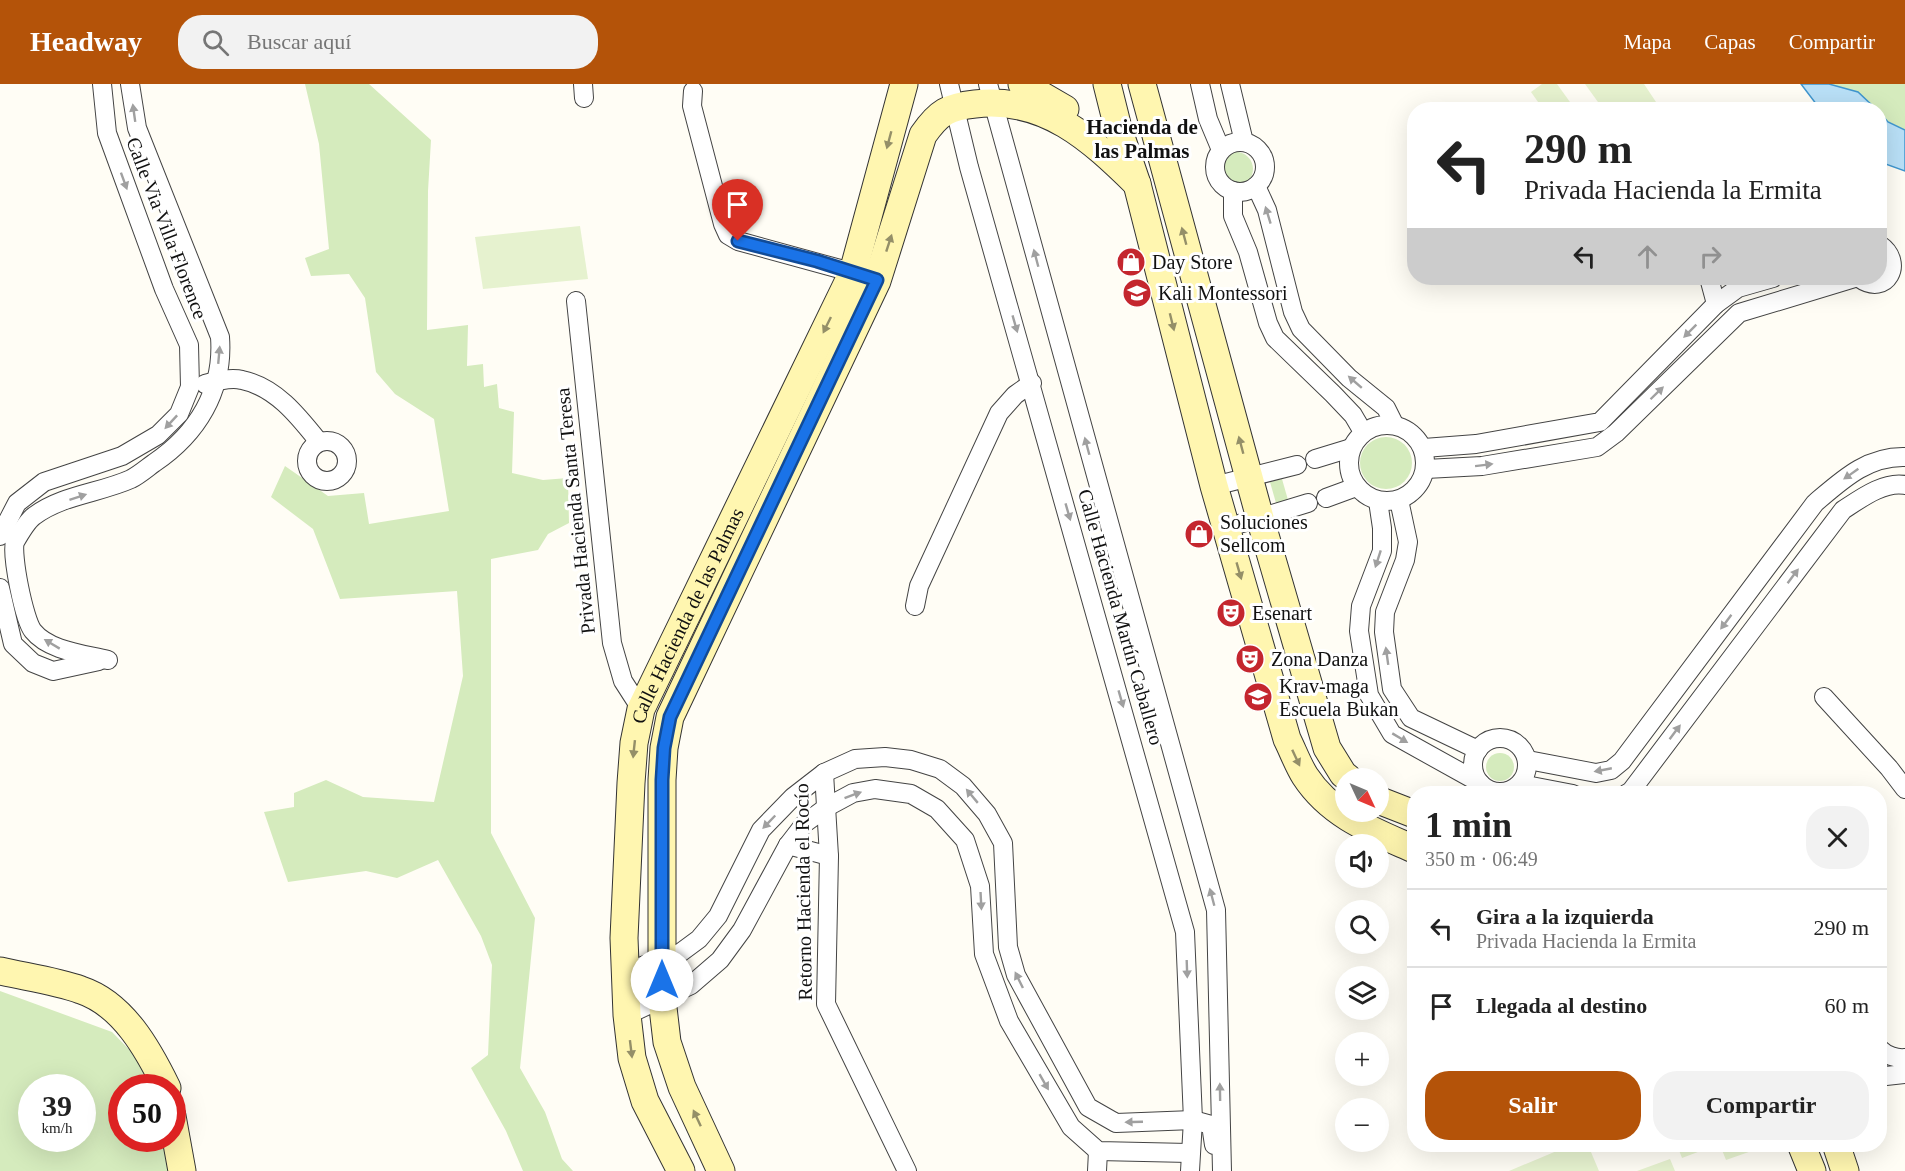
<!DOCTYPE html>
<html lang="es">
<meta charset="utf-8">
<style>
body{margin:0;font-family:"Times New Roman",serif;background:#f2f2f2;color:#222;height:100vh;display:flex;flex-direction:column;font-size:22px;white-space:nowrap}
*{box-sizing:border-box;margin:0}
p{font-size:20px;color:#767676}
.icon{flex:none;width:33px;height:33px;fill:none;stroke:currentColor;stroke-width:2;stroke-linecap:round;stroke-linejoin:round}
.map{position:relative;flex:1;overflow:hidden}
.drawer{position:absolute;left:1407px;top:702px;width:480px;height:366px;display:flex;flex-direction:column;background:#fff;border-radius:24px;box-shadow:0 6px 24px #0002}
.drawer>*{flex:none}
.hud{position:absolute;left:1407px;top:18px;width:480px;height:183px;border-radius:24px;box-shadow:0 6px 24px #0002;background:#fff;color:#222;overflow:hidden}
.needle{width:39px;rotate:134deg}
.buttons{position:absolute;left:1335px;top:684px;display:grid;gap:12px}
.buttons a{display:grid;place-items:center;width:54px;height:54px;border-radius:50%;background:#fff;box-shadow:0 6px 24px #0002;font-size:30px}
.speed{position:absolute;left:18px;top:990px;display:flex;gap:12px;font-size:30px;font-weight:700;text-align:center}
.speed>*{display:grid;place-content:center;width:78px;height:78px;border-radius:50%;background:#fff;box-shadow:0 6px 24px #0002;line-height:1}
.speed small{font-size:15px;font-weight:400}
.speed .limit{border:9px solid #d22;background:#fff;color:#111}
.pin{position:absolute;display:grid;place-items:center;width:51px;height:51px;color:#fff;margin:-62px -26px;border-radius:50% 50% 50% 0;rotate:-45deg;box-shadow:0 0 6px #0007}
.pin .icon{rotate:45deg}
.me{position:absolute;width:66px;margin:-33px;rotate:0deg;stroke-linejoin:round;filter:drop-shadow(0 0 4px #0008)}
.turn{display:flex;align-items:center;gap:21px;height:126px;padding:0 18px;font-size:27px}
.turn .icon{width:78px;height:78px;stroke-width:2.5}
.turn b{display:block;font-size:42px;line-height:51px}
.lanes{display:flex;align-items:center;height:57px;padding:0 18px;background:#0003;justify-content:center;gap:30px;direction:ltr}
.lanes .off{opacity:.35}
.round{display:grid;place-items:center;flex:none;width:63px;height:63px;border-radius:24px;background:#f2f2f2}
.headline{display:flex;align-items:center;justify-content:space-between;height:102px;padding:0 18px}
h1{font-size:36px;font-weight:700;line-height:45px}
.primary-button{display:flex;gap:12px;margin-top:auto;padding:12px 18px}
.primary-button a{flex:1;height:69px;border-radius:24px;background:#b45309;color:#fff;font-size:24px;font-weight:700;line-height:69px;text-align:center}
.primary-button a+a{background:#f2f2f2;color:#222}
ul{padding:0;list-style:none}
li{display:flex;align-items:center;gap:18px;height:78px;padding:0 18px;border-top:2px solid #e0e0e0}
li div{flex:1}
li b{display:block;font-size:22px}
li em{font-style:normal}
header{display:flex;align-items:center;gap:36px;box-sizing:border-box;height:84px;padding:0 30px;background:#b45309;color:#fff}
header strong{font-size:28px}
nav{display:flex;gap:33px;margin-inline-start:auto;font-size:21px}
.search{width:420px;height:54px;background:#f2f2f2;display:flex;align-items:center;gap:15px;box-sizing:border-box;padding:0 21px;border-radius:24px;color:#767676;font-size:22px}
.map>svg:first-child{display:block}
</style>
<header>
<strong>Headway</strong>
<div class="search"><svg class="icon" aria-label="search" viewBox="0 0 24 24"><circle cx="10" cy="10" r="6"/><path d="M15 15l6 6"/></svg>Buscar aquí</div>
<nav><a>Mapa</a><a>Capas</a><a>Compartir</a></nav>
</header>
<div class="map">
<svg width="1905" height="1087" viewBox="0 0 1905 1087">
<rect width="100%" height="100%" fill="#fffdf5"/>
<!-- green -->
<g fill="#d5ebbd" fill-rule="evenodd">
<polygon points="305,0 369,0 431,56 428,107 427,246 468,241 467,282 483,280 484,303 497,300 499,324 514,328 512,389 543,396 568,394 569,439 548,450 538,466 491,475 491,749 535,834 520,984 545,1028 562,1075 573,1087 523,1087 506,1047 471,984 488,971 492,881 481,852 438,776 397,794 366,787 288,798 264,728 294,723 294,709 326,696 363,713 434,718 463,592 457,507 340,515 313,445 271,413 285,382 328,412 364,409 369,440 449,427 434,335 395,310 376,288 365,214 349,190 311,192 305,174 329,165 319,60"/>
<polygon points="1829,0 1905,0 1905,46 1888,38 1880,29 1880,26 1876,25 1858,8"/>
<circle cx="1236" cy="85" r="17"/>
<circle cx="1386" cy="379" r="26"/>
<polygon points="1282,395 1288,416 1276,419 1270,398"/>
<circle cx="1500" cy="683" r="14"/>
<path d="M0,907L112,948L159,996L160,1003L122,1004V1054L168,1055L173,1087H0ZM32,1004H82V1054H32Z"/>
</g>
<!-- pitch -->
<g fill="#e6f2cf">
<polygon points="1542,0 1557,0 1575,25 1543,25 1531,8"/>
<polygon points="1585,0 1644,0 1658,21 1650,25 1603,25"/>
<polygon points="580,142 588,195 483,205 475,153"/>
<polygon points="1762,1060 1763,1063 1726,1076 1720,1061"/>
<polygon points="1571,1061 1588,1061 1599,1087 1509,1087"/>
<polygon points="1677,1061 1710,1061 1711,1063 1682,1074"/>
<polygon points="1670,1075 1675,1087 1637,1087"/>
</g>
<!-- water -->
<g fill="#b9e0f7" stroke="#3f96cf" stroke-width="1.5">
<polygon points="1801,0 1829,0 1858,8 1876,25 1820,25"/>
<polygon points="1880,29 1888,38 1905,46 1905,87 1880,78"/>
</g>
<g fill="none" stroke-linecap="round" stroke-linejoin="round">
<!-- street casing -->
<g stroke="#444" stroke-width="20">
<g id="street">
<polyline points="583,0 584,14"/>
<polyline points="949,0 969,83 1185,848 1193,1036 1190,1087"/>
<polyline points="988,0 1216,826 1222,1087"/>
<polyline points="1200,0 1208,35 1221,66"/>
<polyline points="1230,0 1244,58"/>
<polyline points="693,7 692,22 723,140 728,151 738,157 862,191"/>
<circle cx="1240" cy="83" r="25"/>
<polyline points="1256,102 1267,126 1293,228 1301,245 1349,294 1386,324 1394,340"/>
<polyline points="1233,107 1233,132 1248,168 1268,239 1275,254 1333,310 1353,331 1363,348"/>
<polyline points="1709,194 1716,220"/>
<path d="M1859,194C1887,214 1905,178 1880,161"/>
<polyline points="576,217 612,559 623,597 641,625"/>
<path d="M205,300C216,297 231,293 242,296C276,303 299,333 319,358"/>
<circle cx="1387" cy="379" r="38"/>
<circle cx="327" cy="377" r="20"/>
<polyline points="1424,364 1476,360 1600,338 1716,220 1738,204 1773,194"/>
<polyline points="1315,375 1351,364"/>
<polyline points="1426,385 1482,382 1597,363 1616,349 1739,229 1855,194"/>
<polyline points="1214,402 1297,381"/>
<polyline points="1326,414 1356,403"/>
<polyline points="1399,416 1408,458 1405,476 1385,528 1384,548 1392,605 1411,634 1478,666"/>
<polyline points="1378,417 1382,444 1382,467 1361,522 1359,547 1369,611 1392,650 1480,699"/>
<polyline points="1226,444 1308,419"/>
<polyline points="0,452 17,419 44,398 122,372 158,351 179,330 190,303 189,261 164,205 107,49 102,0"/>
<polyline points="0,504 13,560 33,579 53,587 99,577"/>
<polyline points="915,522 919,502 999,329 1015,311 1032,299"/>
<path d="M108,576C84,570 49,567 33,547C24,536 11,470 15,458C19,451 27,437 34,432C62,411 100,409 131,395C139,391 147,384 154,379C197,350 224,307 220,253L137,44L130,0"/>
<polyline points="1824,613 1889,684 1905,705"/>
<circle cx="1500" cy="681" r="27"/>
<path d="M1528,676L1596,689L1611,686L1622,677L1815,419C1842,396 1867,372 1905,373"/>
<polyline points="824,689 829,772 826,920 907,1087"/>
<polyline points="1521,700 1573,710"/>
<path d="M1626,710L1631,707L1843,426C1860,415 1884,397 1905,401"/>
<polyline points="788,761 829,772"/>
<polyline points="625,888 680,869 699,855 718,832 761,746 793,713 824,689 855,675 885,673 911,676 940,685 963,702 987,730 1003,759 1008,863 1016,891 1088,1023 1116,1039 1193,1036 1211,1041 1214,1061"/>
<polyline points="627,931 691,901 720,876 742,846 788,761 805,739 827,723 853,709 875,705 911,710 937,725 965,756 980,802 984,870 1009,937 1071,1043 1098,1067 1189,1069"/>
<path d="M1880,965C1886,971 1896,975 1905,974"/>
<polyline points="1880,989 1886,992 1905,990"/>
<polyline points="1097,1087 1098,1067"/>
</g>
</g>
<!-- secondary casing -->
<g stroke="#333" stroke-width="29">
<g id="secondary">
<polyline points="1022,0 1065,25"/>
<path d="M1107,0L1118,44L1137,100L1214,402L1287,655C1293,667 1298,681 1305,692C1331,732 1373,747 1414,765"/>
<polyline points="1142,0 1260,434 1327,664 1343,690 1348,694"/>
<polyline points="1378,716 1414,730"/>
<path d="M0,887C26,893 56,897 81,906C123,920 148,965 167,1004"/>
<polyline points="172,1032 182,1087"/>
<polyline points="1801,1060 1812,1087"/>
<polyline points="1836,1060 1845,1087"/>
<path id="s1" d="M681,1087L645,1017L632,974L627,931L624,854L631,699L634,659L641,625L853,188L904,0"/>
<path d="M721,1087L682,1003L667,958L662,915V696L664,664L670,633L877,197L923,51C939,28 948,23 975,20C1045,12 1091,55 1137,100"/>
</g>
</g>
<!-- street -->
<use href="#street" stroke="#fff" stroke-width="18"/>
<!-- secondary -->
<use href="#secondary" stroke="#fff6b0" stroke-width="27"/>
</g>
<!-- one-way arrows -->
<defs><path id="oneway-solid" d="M-6-.8H1V-3.2L6.5 0L1 3.2V.8H-6Z" transform="scale(1.5)"/></defs>
<g fill="#a0a0a0">
<use href="#oneway-solid" transform="translate(134 29) rotate(-98)"/>
<use href="#oneway-solid" transform="translate(124 97) rotate(70)"/>
<use href="#oneway-solid" transform="translate(1268 131) rotate(-107)"/>
<use href="#oneway-solid" transform="translate(1036 174) rotate(-105)"/>
<use href="#oneway-solid" transform="translate(1015 240) rotate(74)"/>
<use href="#oneway-solid" transform="translate(1690 247) rotate(135)"/>
<use href="#oneway-solid" transform="translate(219 271) rotate(-85)"/>
<use href="#oneway-solid" transform="translate(1355 298) rotate(-139)"/>
<use href="#oneway-solid" transform="translate(1657 309) rotate(-44)"/>
<use href="#oneway-solid" transform="translate(171 338) rotate(133)"/>
<use href="#oneway-solid" transform="translate(1087 362) rotate(-105)"/>
<use href="#oneway-solid" transform="translate(1484 381) rotate(-7)"/>
<use href="#oneway-solid" transform="translate(1851 390) rotate(145)"/>
<use href="#oneway-solid" transform="translate(78 413) rotate(-18)"/>
<use href="#oneway-solid" transform="translate(1068 428) rotate(74)"/>
<use href="#oneway-solid" transform="translate(1378 475) rotate(108)"/>
<use href="#oneway-solid" transform="translate(1793 492) rotate(-53)"/>
<use href="#oneway-solid" transform="translate(1726 538) rotate(127)"/>
<use href="#oneway-solid" transform="translate(52 560) rotate(-149)"/>
<use href="#oneway-solid" transform="translate(1387 572) rotate(-98)"/>
<use href="#oneway-solid" transform="translate(1121 615) rotate(74)"/>
<use href="#oneway-solid" transform="translate(1675 648) rotate(-53)"/>
<use href="#oneway-solid" transform="translate(1400 654) rotate(31)"/>
<use href="#oneway-solid" transform="translate(1603 686) rotate(169)"/>
<use href="#oneway-solid" transform="translate(853 711) rotate(-20)"/>
<use href="#oneway-solid" transform="translate(972 712) rotate(-130)"/>
<use href="#oneway-solid" transform="translate(769 738) rotate(134)"/>
<use href="#oneway-solid" transform="translate(1212 813) rotate(-105)"/>
<use href="#oneway-solid" transform="translate(981 817) rotate(87)"/>
<use href="#oneway-solid" transform="translate(1187 885) rotate(88)"/>
<use href="#oneway-solid" transform="translate(1019 896) rotate(-116)"/>
<use href="#oneway-solid" transform="translate(1044 998) rotate(60)"/>
<use href="#oneway-solid" transform="translate(1220 1008) rotate(-91)"/>
<use href="#oneway-solid" transform="translate(1134 1038) rotate(178)"/>
</g>
<g fill="#948f68">
<use href="#oneway-solid" transform="translate(889 56) rotate(105)"/>
<use href="#oneway-solid" transform="translate(1184 152) rotate(-105)"/>
<use href="#oneway-solid" transform="translate(889 159) rotate(-72)"/>
<use href="#oneway-solid" transform="translate(1172 238) rotate(76)"/>
<use href="#oneway-solid" transform="translate(827 241) rotate(116)"/>
<use href="#oneway-solid" transform="translate(1241 361) rotate(-105)"/>
<use href="#oneway-solid" transform="translate(1239 487) rotate(74)"/>
<use href="#oneway-solid" transform="translate(634 665) rotate(96)"/>
<use href="#oneway-solid" transform="translate(1296 674) rotate(65)"/>
<use href="#oneway-solid" transform="translate(631 965) rotate(83)"/>
<use href="#oneway-solid" transform="translate(697 1034) rotate(-115)"/>
</g>
<g fill="none" stroke-linecap="round" stroke-linejoin="round">
<!-- route casing -->
<g stroke="#114b97" stroke-width="15">
<polyline id="route" points="662,896 662,696 664,664 670,633 877,196 817,177 738,157"/>
</g>
<!-- route -->
<use href="#route" stroke="#1a73e8" stroke-width="10"/>
</g>
<!-- icons -->
<defs>
<g id="shop-disc" transform="scale(1.5)"><circle r="9.5" fill="#c4262e" stroke="#fff"/><path d="M-5-2.5h2.3a2.7 3.5 0 0 1 5.4 0H5L5.5 6h-11ZM-1.5-2.5h3a1.5 2.3 0 0 0-3 0Z" fill="#fff"/></g>
<g id="school-disc" transform="scale(1.5)"><circle r="9.5" fill="#c4262e" stroke="#fff"/><path d="M0-5L7-2L0 1L-7-2ZM-4 1L0 2.5L4 1V4Q0 6-4 4Z" fill="#fff"/></g>
<g id="theatre-disc" transform="scale(1.5)"><circle r="9.5" fill="#c4262e" stroke="#fff"/><path d="M-5-5.5Q0-4 5-5.5V0Q5 5 0 6Q-5 5-5 0ZM-3.3-2.5H-1v1.5H-3.3ZM1-2.5H3.3v1.5H1ZM-2.8 1Q0 5.5 2.8 1Z" fill="#fff"/></g>
</defs>
<g fill-rule="evenodd">
<use href="#shop-disc" x="1131" y="178"/>
<use href="#school-disc" x="1137" y="209"/>
<use href="#shop-disc" x="1199" y="450"/>
<use href="#theatre-disc" x="1231" y="529"/>
<use href="#theatre-disc" x="1250" y="575"/>
<use href="#school-disc" x="1258" y="613"/>
</g>
<g text-anchor="middle" stroke-width="6" stroke-linejoin="round" paint-order="stroke">
<!-- street labels -->
<g font-size="20" fill="#111" stroke="#fff">
<text transform="translate(167 144) rotate(69)" y="7">Calle Via Villa Florence</text>
<text transform="translate(575 427) rotate(-96)" y="7">Privada Hacienda Santa Teresa</text>
<text dy="7" stroke="none"><textPath href="#s1" startOffset="578">Calle Hacienda de las Palmas</textPath></text>
<text transform="translate(1121 533) rotate(74)" y="7">Calle Hacienda Martín Caballero</text>
<text transform="translate(803 808) rotate(-91)" y="7">Retorno Hacienda el Rocío</text>
</g>
<!-- poi labels -->
<g font-size="20" fill="#111" stroke="#fff" text-anchor="start">
<text x="1152" y="185">Day Store</text>
<text x="1158" y="216">Kali Montessori</text>
<text x="1220" y="445">Soluciones<tspan x="1220" dy="23">Sellcom</tspan></text>
<text x="1252" y="536">Esenart</text>
<text x="1271" y="582">Zona Danza</text>
<text x="1279" y="609">Krav-maga<tspan x="1279" dy="23">Escuela Bukan</tspan></text>
</g>
<!-- neighbourhood labels -->
<g font-size="21" font-weight="bold" fill="#111" stroke="#fff">
<text x="1142" y="50">Hacienda de<tspan x="1142" dy="24">las Palmas</tspan></text>
</g>
</g>
</svg>
<div class="buttons">
<a><svg class="needle" viewBox="-14 -14 28 28"><path d="M0-13l5 13h-10z" fill="#e53935"/><path d="M0 13l5-13h-10z" fill="#767676"/></svg></a>
<a><svg class="icon" aria-label="sound" viewBox="0 0 24 24"><path d="M4 9h4l5-4v14l-5-4H4zM17 9q2 3 0 6"/></svg></a>
<a><svg class="icon" aria-label="search" viewBox="0 0 24 24"><circle cx="10" cy="10" r="6"/><path d="M15 15l6 6"/></svg></a>
<a><svg class="icon" aria-label="layers" viewBox="0 0 24 24"><path d="M12 4l9 5-9 5-9-5zM3 14l9 5 9-5"/></svg></a>
<a>+</a>
<a>−</a>
</div>
<div class="speed"><div>39<small>km/h</small></div><div class="limit">50</div></div>
<div class="pin" style="left:738px;top:157px;background:#d93025"><svg class="icon" aria-label="arrive" viewBox="0 0 24 24"><path d="M6 21V4h12l-3 4 3 4H6"/></svg></div>
<svg class="me" style="left:662px;top:896px" viewBox="-20 -20 40 40"><circle r="19" fill="#fff"/><path d="M0-13L10 11 0 6-10 11z" fill="#1a73e8"/></svg>
<div class="hud">
<div class="turn"><svg class="icon" aria-label="left" viewBox="0 0 24 24"><path d="M17 20v-9H6M10 6l-5 5 5 5"/></svg><div><b>290 m</b>Privada Hacienda la Ermita</div></div>
<div class="lanes"><svg class="icon" aria-label="left" viewBox="0 0 24 24"><path d="M17 20v-9H6M10 6l-5 5 5 5"/></svg><svg class="icon off" aria-label="ahead" viewBox="0 0 24 24"><path d="M12 20V5M6 11l6-6 6 6"/></svg><svg class="icon off" aria-label="right" viewBox="0 0 24 24"><path d="M7 20v-9h11M14 6l5 5-5 5"/></svg></div>
</div>
<section class="drawer">
<div class="headline"><div><h1>1 min</h1><p>350 m · 06:49</p></div><a class="round"><svg class="icon" aria-label="close" viewBox="0 0 24 24"><path d="M6 6l12 12M18 6L6 18"/></svg></a></div>
<ul>
<li><svg class="icon" aria-label="left" viewBox="0 0 24 24"><path d="M17 20v-9H6M10 6l-5 5 5 5"/></svg><div><b>Gira a la izquierda</b><p>Privada Hacienda la Ermita</p></div><em>290 m</em></li>
<li><svg class="icon" aria-label="arrive" viewBox="0 0 24 24"><path d="M6 21V4h12l-3 4 3 4H6"/></svg><div><b>Llegada al destino</b></div><em>60 m</em></li>
</ul>
<div class="primary-button"><a>Salir</a><a>Compartir</a></div>
</section>
</div>
